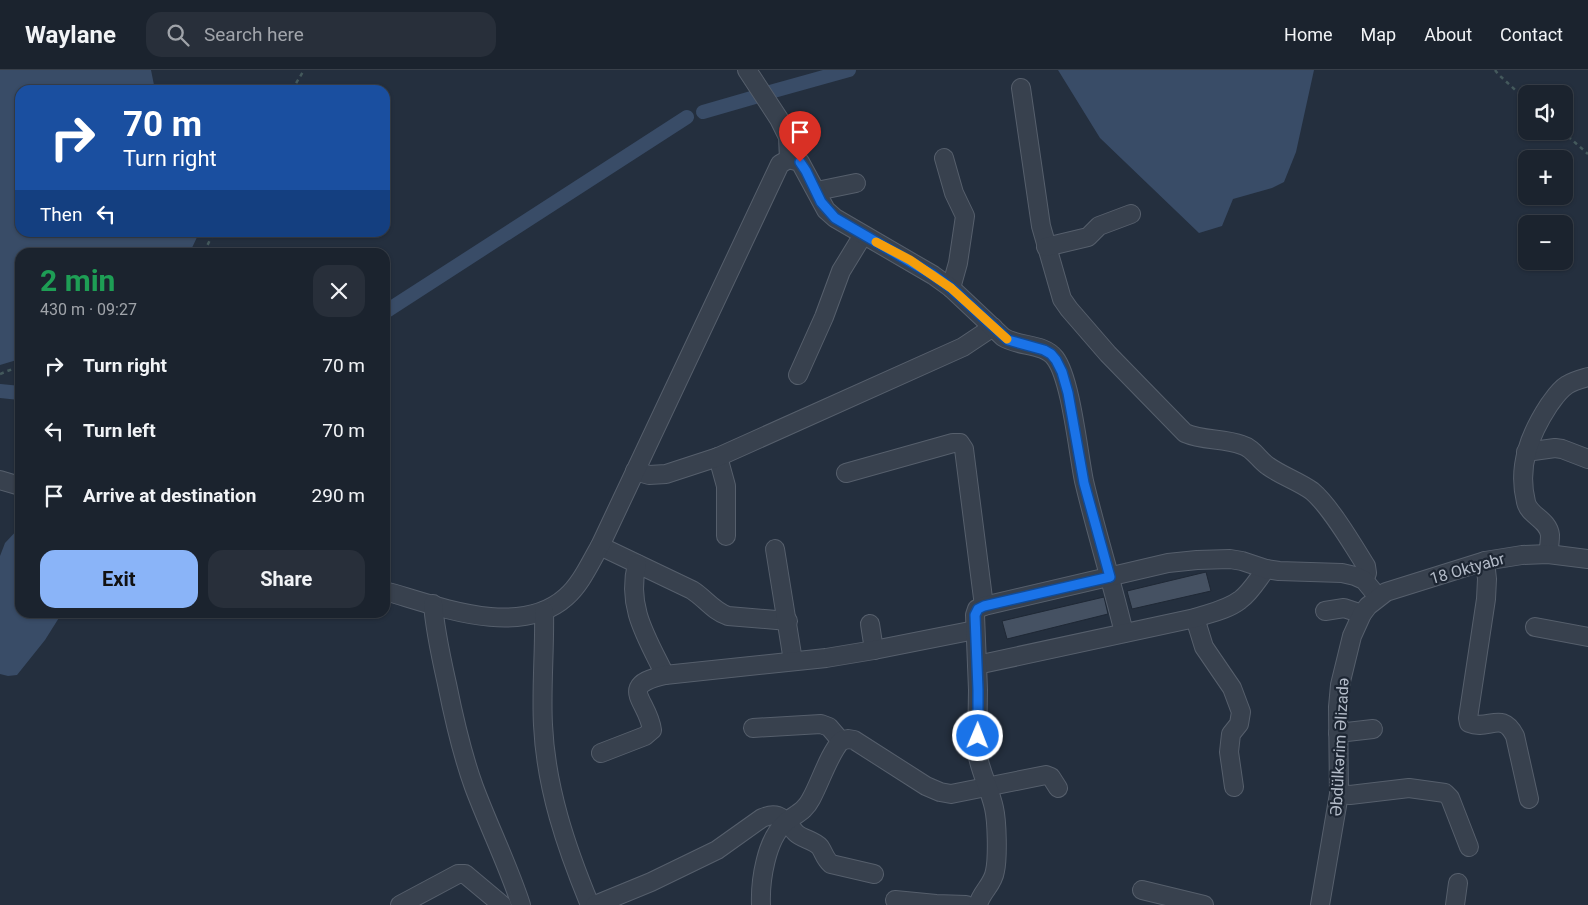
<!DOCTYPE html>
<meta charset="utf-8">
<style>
body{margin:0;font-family:Roboto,sans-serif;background:#282f3a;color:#f1f3f6;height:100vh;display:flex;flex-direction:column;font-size:19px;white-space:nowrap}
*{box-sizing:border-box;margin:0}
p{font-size:16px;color:#a0a4aa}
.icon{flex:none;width:28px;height:28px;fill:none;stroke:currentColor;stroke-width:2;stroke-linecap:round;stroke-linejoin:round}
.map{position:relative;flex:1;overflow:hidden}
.side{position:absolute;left:15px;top:178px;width:375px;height:370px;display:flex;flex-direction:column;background:#1b232e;border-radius:15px;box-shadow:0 1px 4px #0004,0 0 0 1px #39404a}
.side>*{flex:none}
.hud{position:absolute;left:15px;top:15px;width:375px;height:152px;border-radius:15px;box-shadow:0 1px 4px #0004,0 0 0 1px #39404a;background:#1a4fa0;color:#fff;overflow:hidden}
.buttons{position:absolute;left:1518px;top:15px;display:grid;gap:10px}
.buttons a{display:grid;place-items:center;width:55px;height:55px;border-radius:10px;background:#1b232e;box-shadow:0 1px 4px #0004,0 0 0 1px #39404a;font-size:25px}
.pin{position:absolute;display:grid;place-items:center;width:42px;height:42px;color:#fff;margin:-51px -21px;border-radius:50% 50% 50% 0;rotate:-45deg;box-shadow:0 0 5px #0007}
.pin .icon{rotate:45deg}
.me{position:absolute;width:55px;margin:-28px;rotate:1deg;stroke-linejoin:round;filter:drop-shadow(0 0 4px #0008)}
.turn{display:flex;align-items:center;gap:18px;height:105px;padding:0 25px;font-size:22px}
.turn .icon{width:65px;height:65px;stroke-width:2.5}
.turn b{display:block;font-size:35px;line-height:42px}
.then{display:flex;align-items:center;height:48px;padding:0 25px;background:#0003;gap:10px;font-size:19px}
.round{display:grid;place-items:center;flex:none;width:52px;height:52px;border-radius:15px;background:#282f3a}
.head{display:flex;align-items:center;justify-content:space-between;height:85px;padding:0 25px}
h1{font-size:30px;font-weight:700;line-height:38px;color:#1e9e55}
.cta{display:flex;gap:10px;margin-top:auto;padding:10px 25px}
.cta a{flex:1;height:58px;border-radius:15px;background:#8ab4f8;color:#111;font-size:20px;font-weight:700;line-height:58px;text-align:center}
.cta a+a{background:#282f3a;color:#f1f3f6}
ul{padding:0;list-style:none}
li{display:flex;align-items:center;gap:15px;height:65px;padding:0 25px}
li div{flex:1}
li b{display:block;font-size:19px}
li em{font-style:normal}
header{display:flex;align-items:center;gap:30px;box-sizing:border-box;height:70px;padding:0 25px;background:#1b232e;border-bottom:1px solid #39404a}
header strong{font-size:24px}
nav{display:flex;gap:28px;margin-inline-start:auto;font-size:18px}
.search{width:350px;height:45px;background:#282f3a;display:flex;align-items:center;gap:12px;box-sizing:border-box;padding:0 18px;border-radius:15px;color:#a0a4aa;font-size:19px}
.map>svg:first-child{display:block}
</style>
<header>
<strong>Waylane</strong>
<div class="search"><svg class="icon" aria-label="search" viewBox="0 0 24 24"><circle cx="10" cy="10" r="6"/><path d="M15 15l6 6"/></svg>Search here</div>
<nav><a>Home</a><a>Map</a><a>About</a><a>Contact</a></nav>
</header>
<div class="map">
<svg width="1588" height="835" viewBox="0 0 1588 835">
<rect width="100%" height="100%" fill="#242f3e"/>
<!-- water -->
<g fill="#394c67">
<polygon points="0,0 151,0 155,20 20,20 20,162 199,163 190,182 20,182 20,289 0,295"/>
<polygon points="1058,0 1314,0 1296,82 1284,112 1272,118 1233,129 1222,156 1199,163 1100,68"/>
<polygon points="20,457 20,542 62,543 45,570 17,605 8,606 0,604 0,486 5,473"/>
</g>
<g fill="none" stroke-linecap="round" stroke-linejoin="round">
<!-- canal -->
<g stroke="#394c67" stroke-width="14">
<polyline points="770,22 849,0"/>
<polyline points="703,42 755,27"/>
<polyline points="385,242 687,47"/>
<polyline points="0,321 20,323"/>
</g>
</g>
<!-- building -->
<g fill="#455162" stroke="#1f2835">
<polygon points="1206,502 1211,521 1132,539 1127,521"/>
<polygon points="1104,527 1108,544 1007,569 1002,551"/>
</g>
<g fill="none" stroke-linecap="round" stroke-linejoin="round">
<!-- minor casing -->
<g stroke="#565f6c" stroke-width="20">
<g id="minor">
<polyline points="747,0 779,49 788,67 789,89"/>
<path d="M1021,18L1041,156L1062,229L1069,239L1108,284L1185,363C1203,371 1223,368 1242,375C1253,378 1259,390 1268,396C1282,406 1298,411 1312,421C1330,436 1353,475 1366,496L1367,503L1364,510"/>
<polyline points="944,88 954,123 965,146 958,193 951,218"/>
<polyline points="817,121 856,113"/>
<polyline points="1046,177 1088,167 1099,156 1131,144"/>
<polyline points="798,305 824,247 841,201 863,165"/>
<polyline points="1526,382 1555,378 1562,379 1588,389"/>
<polyline points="718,387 726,416 726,466"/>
<polyline points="635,401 649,405 666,404 718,387 963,277 993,257"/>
<polyline points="846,403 953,373 960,373 964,379 984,536"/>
<polyline points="0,410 20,416"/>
<path d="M600,476L692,520C705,528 713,541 728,546L788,551"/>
<polyline points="775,479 793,591"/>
<path d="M1548,484C1549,478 1550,471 1550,465C1548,449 1529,446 1526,432C1517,396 1530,364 1549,335C1555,327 1559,320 1567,315C1573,311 1581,309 1588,307"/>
<path d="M1485,491L1487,509L1486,529L1468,648L1469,653C1489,661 1502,640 1515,666L1529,729"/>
<path d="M637,494C626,537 647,568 665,605"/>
<path d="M385,521C438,536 519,569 566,527C581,514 590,493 600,476L780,94L789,89L800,92L826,140L835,148L933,205L951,218L1003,267C1018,277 1044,273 1055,288C1071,309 1078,382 1084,411C1096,462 1112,512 1124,563"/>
<path d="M433,534C435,561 441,587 447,614C454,649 462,684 474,717C489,757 508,795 521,835"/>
<path d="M544,541C545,579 541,617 543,655C546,718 566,777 590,835"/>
<polyline points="1325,541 1344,538 1362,544"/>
<polyline points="1195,548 1204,577 1232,618 1241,642 1239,654 1231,664 1229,682 1234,717"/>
<polyline points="870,554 874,580"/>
<polyline points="1535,557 1588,567"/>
<path d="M977,595L1195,548C1210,543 1227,540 1240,530C1251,522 1258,509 1266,499"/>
<polyline points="753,658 821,654 829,657 841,671"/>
<polyline points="1338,663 1373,659"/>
<path d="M601,683L645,666L652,660C648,630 616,616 665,605L826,588L874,580L975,560"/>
<polyline points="1339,724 1350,725 1409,718 1445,723 1450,728 1469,777"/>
<polyline points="1142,820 1204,835"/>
<polyline points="895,830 936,834 966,835"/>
<polyline points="400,835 458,804 465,804 502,835"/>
<path d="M595,835L651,812L717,780L762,748C767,746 772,744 778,746C786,749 790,757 796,763C802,769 814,770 820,777C824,783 825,789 831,794L874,804"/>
<path d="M761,835C760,811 766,769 786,752C796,744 805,741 811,729C820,713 829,684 841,671L848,669L854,670L926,716L940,722L951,724L1046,705L1051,707L1058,718"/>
<path d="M978,835C981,822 993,815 995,801C998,787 997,751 994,738C990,719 980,702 977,682L978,620L975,545L977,539L984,536L1168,493L1197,490L1230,489L1242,491L1266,499L1279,501L1342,503L1355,506L1364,510L1378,527"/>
<polyline points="1320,835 1339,724 1338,637 1340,615 1352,566 1362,544 1368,536 1386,522 1485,491 1522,485 1548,484 1588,489"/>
<polyline points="1455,835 1458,813"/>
</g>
</g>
<!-- path -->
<g stroke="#44595c" stroke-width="2.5" stroke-dasharray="4 4" stroke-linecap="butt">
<polyline points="1495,0 1498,4 1526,30"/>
<polyline points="292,20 304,0"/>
<polyline points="1562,61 1588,84"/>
<polyline points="204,182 214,162"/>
<polyline points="0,304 20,296"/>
</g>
<!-- minor -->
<use href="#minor" stroke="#38414e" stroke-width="18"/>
</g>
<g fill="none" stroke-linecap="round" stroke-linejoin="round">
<!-- route casing -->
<g stroke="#114b97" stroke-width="12">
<polyline id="route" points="800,92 806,101 821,132 835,148 933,205 951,218 1008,270 1044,280 1051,284 1056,290 1062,302 1068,323 1084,413 1110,507 984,536 978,539 975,545 978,620 978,666"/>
</g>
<!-- route -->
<use href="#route" stroke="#1a73e8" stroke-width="9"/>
<!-- slow -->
<polyline stroke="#f59e0b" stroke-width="9" points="876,172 910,190 951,218 1007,269"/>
</g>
<g text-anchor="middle" stroke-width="4.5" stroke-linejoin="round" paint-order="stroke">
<!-- street labels -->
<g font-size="16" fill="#b4bcc9" stroke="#1d2633">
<text transform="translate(1467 498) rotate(-16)" y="6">18 Oktyabr</text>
<text transform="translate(1339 677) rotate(-87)" y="6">Əbdülkərim Əlizadə</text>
</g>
</g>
</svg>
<div class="buttons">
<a><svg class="icon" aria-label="sound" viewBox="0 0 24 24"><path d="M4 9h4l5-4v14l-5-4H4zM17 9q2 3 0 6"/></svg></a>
<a>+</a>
<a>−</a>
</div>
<div class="pin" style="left:800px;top:92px;background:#d93025"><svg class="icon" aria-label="arrive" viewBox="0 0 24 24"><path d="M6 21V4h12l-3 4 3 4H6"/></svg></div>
<svg class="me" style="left:978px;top:666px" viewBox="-20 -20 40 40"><circle r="17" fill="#1a73e8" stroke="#fff" stroke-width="3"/><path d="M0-11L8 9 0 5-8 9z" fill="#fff"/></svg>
<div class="hud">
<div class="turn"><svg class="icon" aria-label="right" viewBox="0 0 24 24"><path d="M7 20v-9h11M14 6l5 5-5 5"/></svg><div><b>70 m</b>Turn right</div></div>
<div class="then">Then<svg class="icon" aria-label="left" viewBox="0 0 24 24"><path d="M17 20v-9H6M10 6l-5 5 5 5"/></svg></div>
</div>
<section class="side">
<div class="head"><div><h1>2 min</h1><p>430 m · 09:27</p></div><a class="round"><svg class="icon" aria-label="close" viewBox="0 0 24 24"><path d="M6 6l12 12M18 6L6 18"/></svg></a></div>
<ul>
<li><svg class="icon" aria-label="right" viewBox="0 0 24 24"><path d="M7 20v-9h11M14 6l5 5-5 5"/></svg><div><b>Turn right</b></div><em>70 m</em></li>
<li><svg class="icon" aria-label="left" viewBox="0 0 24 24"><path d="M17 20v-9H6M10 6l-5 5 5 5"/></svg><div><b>Turn left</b></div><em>70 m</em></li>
<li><svg class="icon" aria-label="arrive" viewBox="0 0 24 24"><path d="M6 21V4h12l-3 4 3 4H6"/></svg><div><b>Arrive at destination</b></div><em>290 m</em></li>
</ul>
<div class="cta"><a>Exit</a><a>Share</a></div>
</section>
</div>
